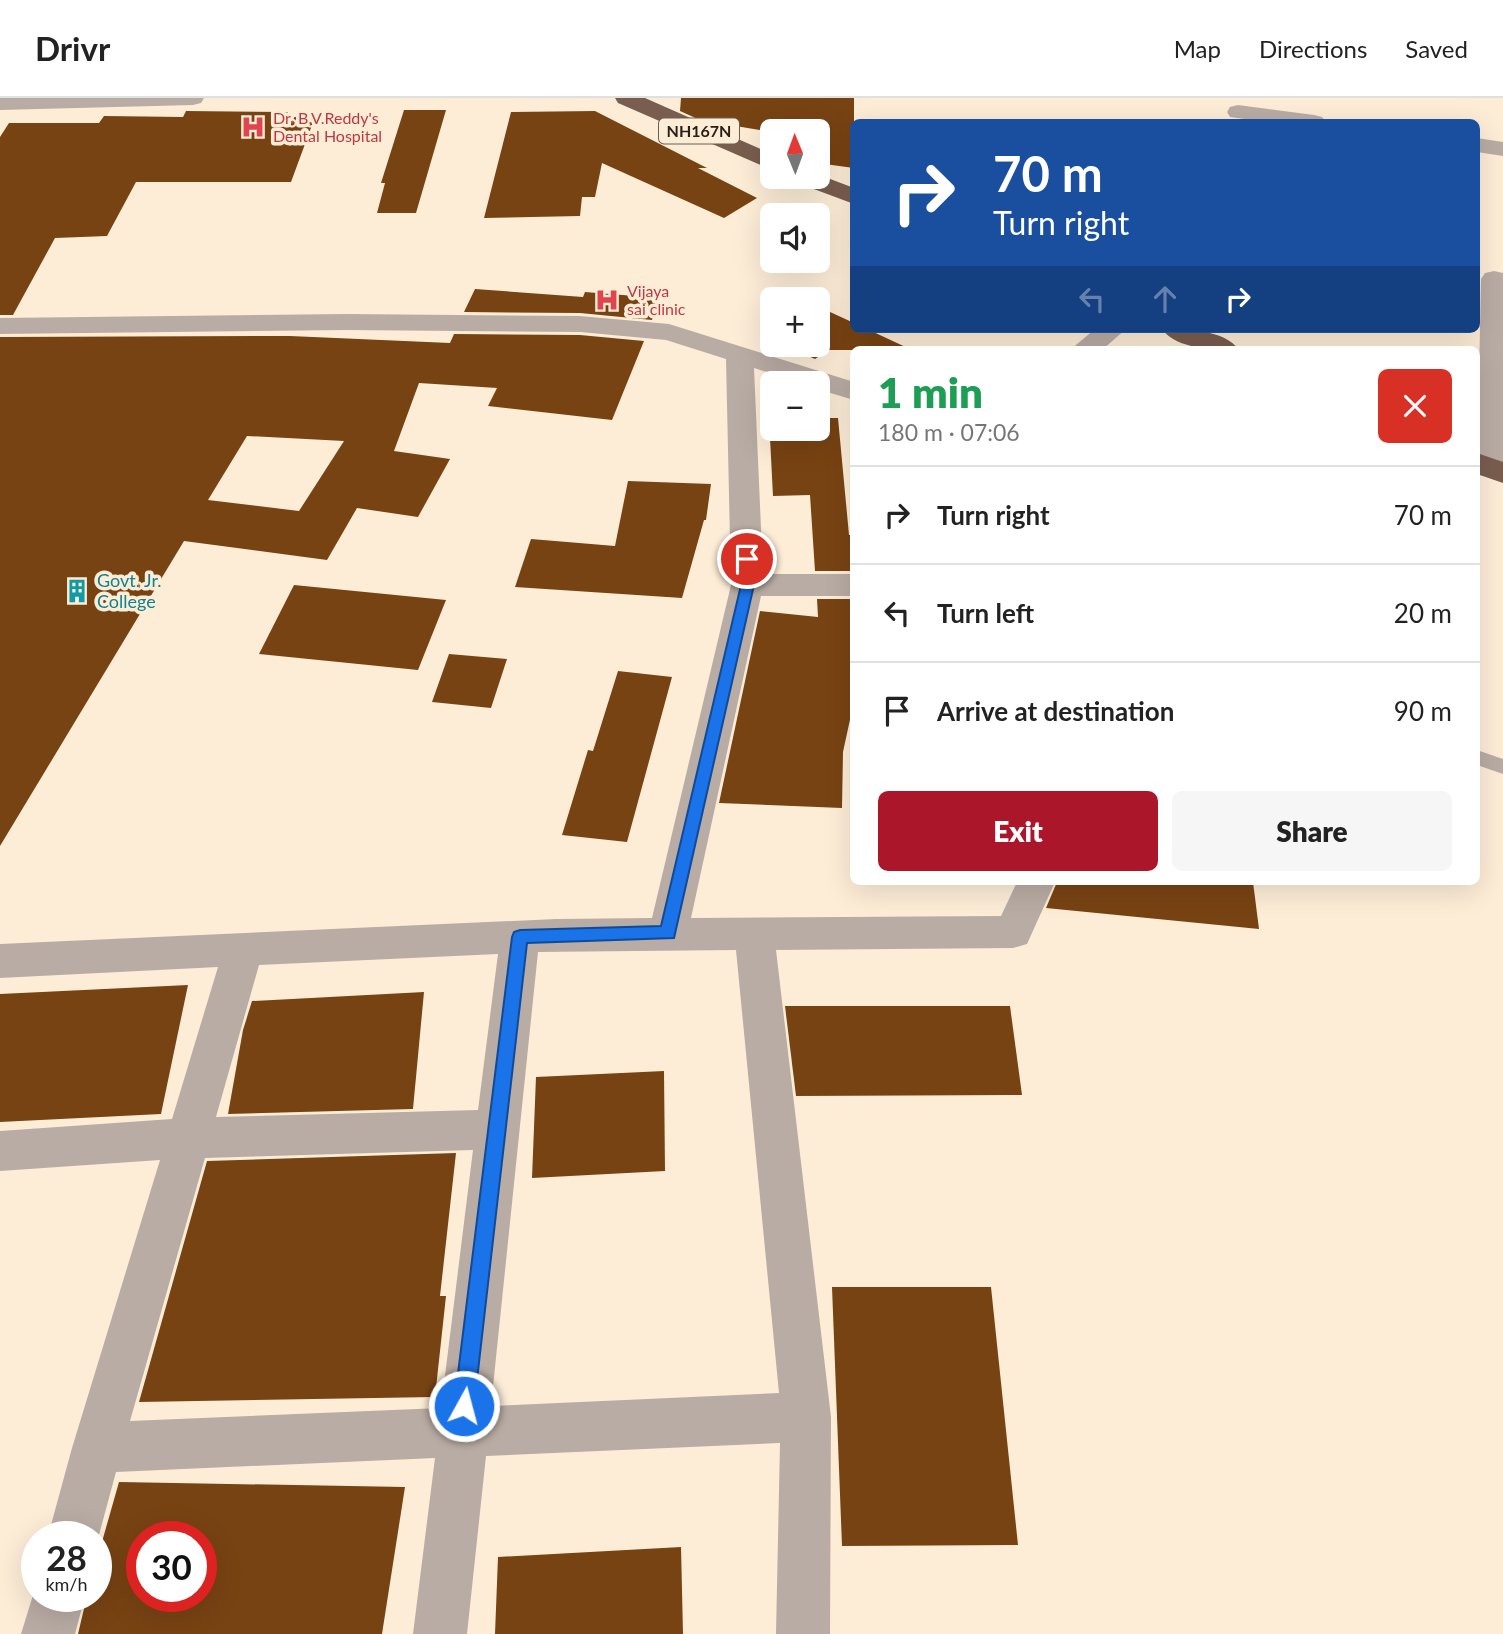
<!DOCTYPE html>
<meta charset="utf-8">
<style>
body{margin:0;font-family:Lato,sans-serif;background:#f6f6f6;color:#222;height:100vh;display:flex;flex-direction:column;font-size:26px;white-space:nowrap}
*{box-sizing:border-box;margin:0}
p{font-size:23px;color:#767676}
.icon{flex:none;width:38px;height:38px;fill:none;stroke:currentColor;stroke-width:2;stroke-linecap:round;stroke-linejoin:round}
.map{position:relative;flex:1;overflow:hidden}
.panel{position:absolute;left:850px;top:248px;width:630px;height:539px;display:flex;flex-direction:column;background:#fff;border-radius:10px;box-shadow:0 7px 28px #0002}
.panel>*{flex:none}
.top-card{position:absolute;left:850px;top:21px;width:630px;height:214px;border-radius:10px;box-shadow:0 7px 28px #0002;background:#1a4fa0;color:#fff;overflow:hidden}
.needle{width:46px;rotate:359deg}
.tools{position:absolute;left:760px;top:21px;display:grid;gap:14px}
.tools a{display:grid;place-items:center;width:70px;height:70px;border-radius:10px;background:#fff;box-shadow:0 7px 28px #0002;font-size:35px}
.speed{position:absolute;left:21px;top:1423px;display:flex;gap:14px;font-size:35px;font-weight:700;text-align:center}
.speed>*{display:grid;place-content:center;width:91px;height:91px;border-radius:50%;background:#fff;box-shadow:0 7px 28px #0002;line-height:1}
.speed small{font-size:18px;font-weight:400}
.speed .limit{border:10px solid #d22;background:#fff;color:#111}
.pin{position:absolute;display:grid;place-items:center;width:60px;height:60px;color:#fff;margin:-30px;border:4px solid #fff;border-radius:50%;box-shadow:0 2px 7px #0007}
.me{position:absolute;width:77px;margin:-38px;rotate:7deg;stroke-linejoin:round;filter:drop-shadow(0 0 5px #0008)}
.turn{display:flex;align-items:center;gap:24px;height:147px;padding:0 28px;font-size:32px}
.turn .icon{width:91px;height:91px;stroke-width:2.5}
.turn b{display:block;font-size:49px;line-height:60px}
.lanes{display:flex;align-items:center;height:66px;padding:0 28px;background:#0003;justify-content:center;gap:35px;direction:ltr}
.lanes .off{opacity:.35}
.round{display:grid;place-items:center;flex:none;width:74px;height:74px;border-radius:10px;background:#f6f6f6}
.summary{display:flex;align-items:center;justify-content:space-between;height:119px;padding:0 28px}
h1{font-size:42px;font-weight:800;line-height:52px;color:#1e9e55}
.action{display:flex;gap:14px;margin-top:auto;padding:14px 28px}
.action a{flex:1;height:80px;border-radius:10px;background:#ab162b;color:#fff;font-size:28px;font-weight:800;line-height:80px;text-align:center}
.action a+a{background:#f6f6f6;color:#222}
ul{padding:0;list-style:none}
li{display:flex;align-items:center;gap:21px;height:98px;padding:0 28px;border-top:2px solid #e0e0e0}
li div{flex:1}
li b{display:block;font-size:26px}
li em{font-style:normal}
header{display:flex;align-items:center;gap:42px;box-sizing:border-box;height:98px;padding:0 35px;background:#fff;border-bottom:2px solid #e0e0e0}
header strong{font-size:33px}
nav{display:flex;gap:38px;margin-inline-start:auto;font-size:24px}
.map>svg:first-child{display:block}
</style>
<header>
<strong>Drivr</strong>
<nav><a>Map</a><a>Directions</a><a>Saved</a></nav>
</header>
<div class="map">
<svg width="1503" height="1536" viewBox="0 0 1503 1536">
<rect width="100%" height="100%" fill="#fdedd7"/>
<!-- building -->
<g fill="#784313" fill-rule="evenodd">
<polygon points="681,0 854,0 854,70 817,65 817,33 772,34 700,22 680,13"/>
<polygon points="404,12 446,12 416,115 377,115 385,85 381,85"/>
<polygon points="186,13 288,14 286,19 315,19 291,84 136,84 107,138 55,140 13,217 0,217 0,39 9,25 99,25 104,18 183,19"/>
<polygon points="595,13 707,70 698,70 757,100 724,120 602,65 595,99 582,99 580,118 484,120 511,14"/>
<polygon points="475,191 583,199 585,194 660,200 652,222 580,215 464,214"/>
<polygon points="817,208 854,225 854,231 867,231 912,252 828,252 815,261 784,247 817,247"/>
<path d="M454,236L580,237L644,243L612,322L488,308L497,290L419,285L394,353L450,361L418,419L357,410L327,462L184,443L0,748V239L290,238L450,245ZM247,338L344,343L299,413L208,402Z"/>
<polygon points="817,320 838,320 849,437 854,437 854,473 815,473 810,397 773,398 769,321 772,321 772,331 817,331"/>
<polygon points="628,383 711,386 706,422 704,422 682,500 515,489 531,441 615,448"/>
<polygon points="294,487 446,502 418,572 259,556"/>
<polygon points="817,501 854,501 854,603 843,654 842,710 719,705 760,513 818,519"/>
<polygon points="449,556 507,561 491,610 432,604"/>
<polygon points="618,573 672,579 627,744 562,737 588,652 593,653"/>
<polygon points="1057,784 1253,784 1259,831 1046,810"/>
<polygon points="188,887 161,1016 0,1024 0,896"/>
<polygon points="424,894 413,1011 228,1016 243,932 252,903"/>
<polygon points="785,908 1010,908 1022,997 796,998"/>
<polygon points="664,973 665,1073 532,1080 536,979"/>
<polygon points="456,1055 440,1198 446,1198 435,1299 139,1304 207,1063"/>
<polygon points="832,1189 991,1189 1018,1447 842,1448"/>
<path d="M119,1384L405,1389L382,1536H78L87,1498H96V1465ZM142,1438H201V1498H142Z"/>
<polygon points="681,1449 683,1536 495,1536 498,1459"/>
</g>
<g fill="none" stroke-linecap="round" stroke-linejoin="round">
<!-- lane -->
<polygon fill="#b9aca4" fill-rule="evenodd" points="1477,652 1503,661 1503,676 1477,667"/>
<!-- street -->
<g fill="#b9aca4" fill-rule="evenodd">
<polygon points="0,0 204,0 201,5 193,7 0,12"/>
<polygon points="1238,7 1314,17 1322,19 1326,24 1266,24 1230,19 1227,14 1230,9"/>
<polygon points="1477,40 1503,44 1503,58 1477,54"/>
<polygon points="1494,173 1503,175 1503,375 1491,379 1480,377 1477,372 1481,181 1485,175"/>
<path d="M348,216L580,218L669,226L854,284V302L817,291V285H801L754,270L763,476H854V498H761L691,820L1001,818L1017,784H1055L1027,846L1013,850L776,852L831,1319L830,1536H776L780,1345L486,1358L467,1536H413L435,1360L116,1374L96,1448V1438H48L72,1350L160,1062L0,1073V1033L172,1021L218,869L0,880V846L556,821L652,820L731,487L726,261L666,242L580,234L348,232L0,236V220ZM736,852L779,1295L491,1308L538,854ZM498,856L478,1012L216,1019L259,867ZM473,1052L441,1310L130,1323L205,1060Z"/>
<polygon points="1095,231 1126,231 1102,252 1070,252"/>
<polygon points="37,1484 37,1498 85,1498 75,1536 21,1536"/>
</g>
<!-- highway -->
<g fill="#795e4f" fill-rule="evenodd">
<polygon points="615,0 645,0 772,56 772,72 618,5"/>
<polygon points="817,76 854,90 854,106 795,84 792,79 817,79"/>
<path d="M1162,231C1185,231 1224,231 1239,252C1216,252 1177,252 1162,231Z"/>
<polygon points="1477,355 1503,364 1503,385 1477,376"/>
</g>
</g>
<!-- route -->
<polygon fill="#1a73e8" stroke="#114b97" stroke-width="2" points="747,457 753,461 754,487 674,840 527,845 474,1308 471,1316 464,1319 457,1316 454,1308 512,839 514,834 520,832 661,828 741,487 740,461"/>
<!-- icons -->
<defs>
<g id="hospital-bare" transform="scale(1.89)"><path d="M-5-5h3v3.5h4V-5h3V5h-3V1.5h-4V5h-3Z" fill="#e0444e" stroke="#fdedd7" stroke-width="2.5" paint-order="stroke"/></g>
<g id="building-bare" transform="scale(1.89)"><path d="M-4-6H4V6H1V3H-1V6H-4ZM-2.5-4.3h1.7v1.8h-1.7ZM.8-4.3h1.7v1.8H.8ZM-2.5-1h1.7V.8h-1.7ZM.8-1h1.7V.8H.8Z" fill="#0f9aa8" stroke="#fdedd7" stroke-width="2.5" paint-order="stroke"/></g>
</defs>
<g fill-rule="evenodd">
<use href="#hospital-bare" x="253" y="29"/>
<use href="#hospital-bare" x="607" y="202"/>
<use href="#building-bare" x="77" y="493"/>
</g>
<g text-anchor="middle" stroke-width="7" stroke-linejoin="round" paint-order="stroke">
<!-- far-health labels -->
<g font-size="16" fill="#be3a42" stroke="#fdedd7" text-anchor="start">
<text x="273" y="26">Dr. B.V.Reddy's<tspan x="273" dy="18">Dental Hospital</tspan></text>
<text x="627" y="199">Vijaya<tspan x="627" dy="18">sai clinic</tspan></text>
</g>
<!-- shield labels -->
<rect fill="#fdedd7" stroke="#695e51" stroke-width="2" x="659" y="20.5" width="80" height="25" rx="5"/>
<g font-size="16" font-weight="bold" fill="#292117">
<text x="699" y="39">NH167N</text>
</g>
<!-- culture labels -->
<g font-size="18" fill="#0d838f" stroke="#fdedd7" text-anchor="start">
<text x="97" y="489">Govt. Jr.<tspan x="97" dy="21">College</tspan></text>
</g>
</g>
</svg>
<div class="tools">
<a><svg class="needle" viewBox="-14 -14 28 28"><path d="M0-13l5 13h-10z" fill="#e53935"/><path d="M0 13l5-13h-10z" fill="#767676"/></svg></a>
<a><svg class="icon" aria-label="sound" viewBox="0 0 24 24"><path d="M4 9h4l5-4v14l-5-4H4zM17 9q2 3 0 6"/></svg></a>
<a>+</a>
<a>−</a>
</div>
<div class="speed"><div>28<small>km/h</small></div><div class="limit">30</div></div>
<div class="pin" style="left:747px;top:461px;background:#d93025"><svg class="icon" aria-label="arrive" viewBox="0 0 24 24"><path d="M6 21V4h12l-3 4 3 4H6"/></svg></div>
<svg class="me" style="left:464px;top:1308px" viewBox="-20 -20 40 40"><circle r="17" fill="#1a73e8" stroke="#fff" stroke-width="3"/><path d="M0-11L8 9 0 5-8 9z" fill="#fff"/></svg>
<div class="top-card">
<div class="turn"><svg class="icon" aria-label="right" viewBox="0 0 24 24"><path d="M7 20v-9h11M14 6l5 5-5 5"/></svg><div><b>70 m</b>Turn right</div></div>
<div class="lanes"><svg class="icon off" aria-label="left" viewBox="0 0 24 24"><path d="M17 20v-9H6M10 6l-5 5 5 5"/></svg><svg class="icon off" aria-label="ahead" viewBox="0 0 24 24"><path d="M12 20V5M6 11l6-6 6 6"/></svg><svg class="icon" aria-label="right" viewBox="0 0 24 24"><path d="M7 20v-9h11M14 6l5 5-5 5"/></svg></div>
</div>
<section class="panel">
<div class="summary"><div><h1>1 min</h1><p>180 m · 07:06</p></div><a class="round" style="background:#d93025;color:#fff"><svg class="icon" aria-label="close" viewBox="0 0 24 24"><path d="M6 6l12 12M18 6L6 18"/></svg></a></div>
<ul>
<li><svg class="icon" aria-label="right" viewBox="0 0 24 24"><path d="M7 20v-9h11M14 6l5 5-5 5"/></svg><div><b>Turn right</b></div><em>70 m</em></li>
<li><svg class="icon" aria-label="left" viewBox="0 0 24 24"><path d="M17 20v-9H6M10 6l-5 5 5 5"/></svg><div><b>Turn left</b></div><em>20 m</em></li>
<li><svg class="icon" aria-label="arrive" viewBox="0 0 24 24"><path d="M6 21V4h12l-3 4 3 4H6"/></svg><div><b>Arrive at destination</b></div><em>90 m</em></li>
</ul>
<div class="action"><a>Exit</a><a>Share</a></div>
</section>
</div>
